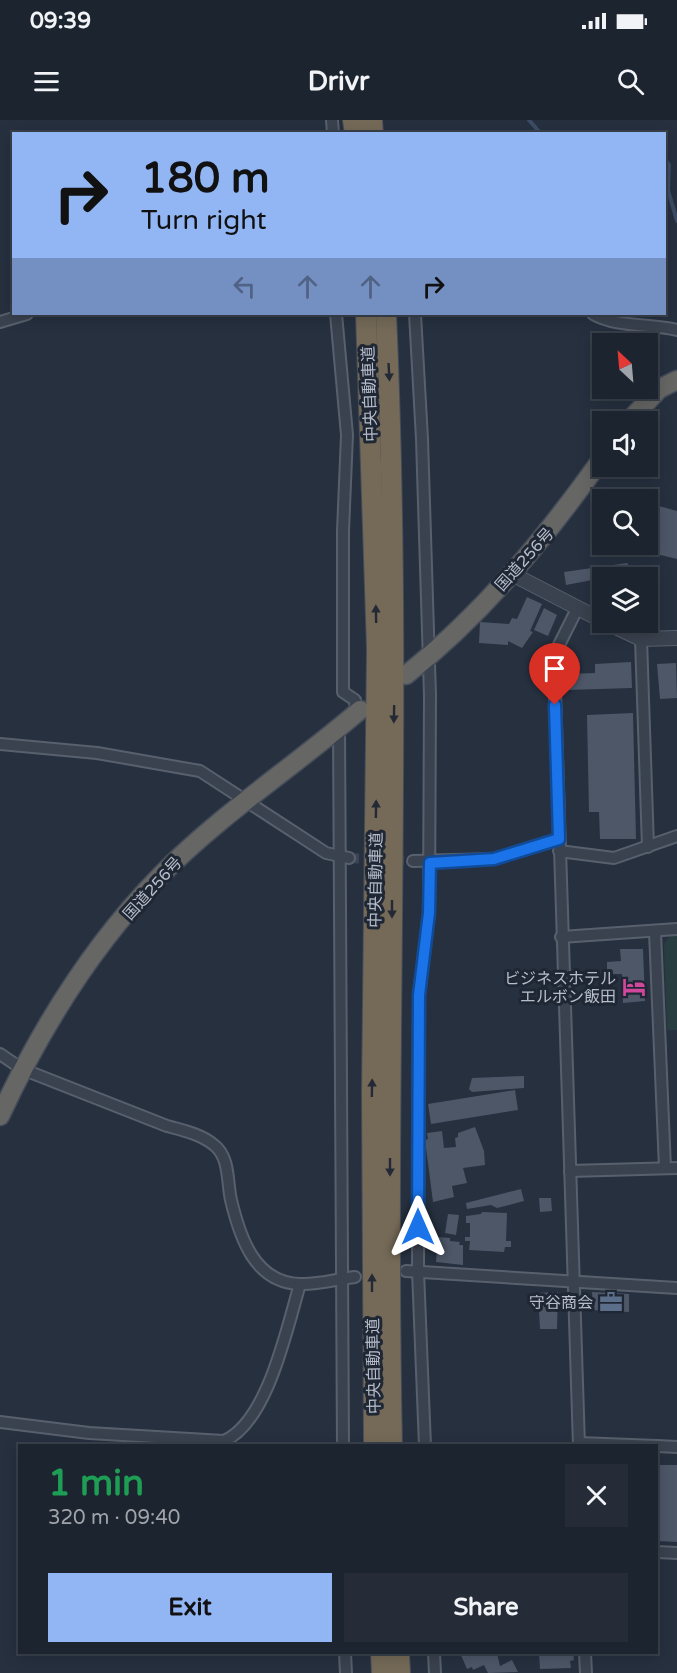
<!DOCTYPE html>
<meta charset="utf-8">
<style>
body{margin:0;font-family:"Varela Round","Noto Sans JP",sans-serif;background:#252c37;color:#f1f3f6;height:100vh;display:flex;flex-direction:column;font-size:22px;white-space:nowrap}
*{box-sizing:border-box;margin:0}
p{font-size:20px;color:#a0a4aa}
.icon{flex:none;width:33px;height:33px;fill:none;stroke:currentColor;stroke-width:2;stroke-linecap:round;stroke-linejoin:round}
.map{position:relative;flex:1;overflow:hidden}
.side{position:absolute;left:18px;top:1324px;width:640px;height:210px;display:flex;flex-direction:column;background:#1c242f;border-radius:0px;box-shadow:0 3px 15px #0003,0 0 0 2px #3a414b}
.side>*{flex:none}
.hud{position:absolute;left:12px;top:12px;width:654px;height:183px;border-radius:0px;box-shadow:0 3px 15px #0003,0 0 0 2px #3a414b;background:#92b5f4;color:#111;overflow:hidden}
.needle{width:39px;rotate:334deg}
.fabs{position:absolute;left:592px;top:213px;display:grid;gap:12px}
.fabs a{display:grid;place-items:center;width:66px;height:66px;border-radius:0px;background:#1c242f;box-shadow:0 3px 15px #0003,0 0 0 2px #3a414b;font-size:30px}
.pin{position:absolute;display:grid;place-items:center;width:51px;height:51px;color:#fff;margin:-62px -26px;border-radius:50% 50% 50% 0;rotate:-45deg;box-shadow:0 0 6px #0007}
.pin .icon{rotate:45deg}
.me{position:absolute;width:66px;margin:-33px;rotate:0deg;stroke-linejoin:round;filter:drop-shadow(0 0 4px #0008)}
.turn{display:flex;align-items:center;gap:21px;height:126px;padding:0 30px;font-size:27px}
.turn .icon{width:78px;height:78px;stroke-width:2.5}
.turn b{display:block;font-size:42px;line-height:51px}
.lanes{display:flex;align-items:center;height:57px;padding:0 30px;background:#0003;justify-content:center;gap:30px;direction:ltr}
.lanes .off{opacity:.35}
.round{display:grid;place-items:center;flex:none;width:63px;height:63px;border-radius:0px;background:#252c37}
.headline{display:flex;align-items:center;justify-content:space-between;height:102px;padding:0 30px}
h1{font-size:36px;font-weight:800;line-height:45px;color:#1e9e55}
.button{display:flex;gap:12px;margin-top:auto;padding:12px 30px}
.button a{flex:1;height:69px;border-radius:0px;background:#92b5f4;color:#111;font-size:24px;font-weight:800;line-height:69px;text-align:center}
.button a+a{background:#252c37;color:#f1f3f6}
.status{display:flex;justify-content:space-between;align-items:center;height:42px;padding:0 30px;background:#1c242f;direction:ltr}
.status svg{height:16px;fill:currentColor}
header{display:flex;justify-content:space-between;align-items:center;height:78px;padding:0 30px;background:#1c242f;font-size:27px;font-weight:800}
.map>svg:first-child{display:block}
</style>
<div class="status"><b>09:39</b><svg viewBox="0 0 49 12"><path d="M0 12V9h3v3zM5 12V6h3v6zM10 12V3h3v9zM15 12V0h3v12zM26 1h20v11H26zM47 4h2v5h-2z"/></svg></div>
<header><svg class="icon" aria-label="menu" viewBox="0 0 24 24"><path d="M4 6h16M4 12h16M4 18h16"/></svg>Drivr<svg class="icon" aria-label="search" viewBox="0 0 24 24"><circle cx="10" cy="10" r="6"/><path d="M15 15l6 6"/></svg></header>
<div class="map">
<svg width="677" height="1553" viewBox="0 0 677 1553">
<rect width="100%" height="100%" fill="#26303f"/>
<!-- green -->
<polygon fill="#283d40" points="677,814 677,910 667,910 664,824 671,815"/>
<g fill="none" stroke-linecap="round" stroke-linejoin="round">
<!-- stream -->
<g stroke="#3d4d67" stroke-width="4">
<polyline points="529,0 541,14"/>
<polyline points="664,38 669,45 668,70 677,101"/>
</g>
</g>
<!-- building -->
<g fill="#4d5768">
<polygon points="648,383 677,391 677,439 632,428 632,424 648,424"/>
<polygon points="627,443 639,458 603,458 566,465 564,452"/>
<polygon points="527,477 542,484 530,511 533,512 522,528 508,521 508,525 479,523 480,502 509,504 512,498 517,499"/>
<polygon points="544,488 557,495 548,516 534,510"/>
<polygon points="631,542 632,568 567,570 567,554 595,553 595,544"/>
<polygon points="676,543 677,578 660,579 657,544"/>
<polygon points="633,593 636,719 600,719 599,692 589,692 587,595"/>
<polygon points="620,829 643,829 645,881 623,883 622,854 607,854 607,842 621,841"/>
<polygon points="524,956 524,968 472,972 469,969 472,958"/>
<polygon points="515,970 518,990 431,1004 428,984"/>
<polygon points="475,1007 484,1031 485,1045 463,1048 467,1063 452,1066 454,1077 433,1082 425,1020 428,1019 427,1013 442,1011 444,1028 456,1027 455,1018 458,1017 458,1013"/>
<polygon points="521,1069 524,1081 497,1088 491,1085 467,1089 466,1083"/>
<polygon points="539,1078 551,1078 552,1091 540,1092"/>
<polygon points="482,1092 507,1093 506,1121 511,1121 511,1127 505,1127 504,1132 469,1130 470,1121 465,1121 465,1117 470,1117 470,1103 466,1103 466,1096 481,1094"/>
<polygon points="448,1094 459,1095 456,1115 445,1113"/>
<polygon points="438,1117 450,1118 450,1121 460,1122 459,1125 463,1125 463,1145 436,1142"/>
<polygon points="558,1172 557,1209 540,1209 538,1173"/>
<polygon points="592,1172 629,1174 629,1192 593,1190"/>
<polygon points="657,1345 677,1345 677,1422 657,1421"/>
<polygon points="460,1533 497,1533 500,1546 512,1540 518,1552 488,1553 484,1545 473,1550 472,1547 467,1549"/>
<polygon points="539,1533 573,1533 574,1540 570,1541 571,1548 540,1549"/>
</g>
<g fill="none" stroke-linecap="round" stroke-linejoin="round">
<!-- minor-tunnel -->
<polyline stroke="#3c4554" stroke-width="10" stroke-dasharray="10 5" stroke-linecap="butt" points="349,738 413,741"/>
<!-- minor casing -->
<g stroke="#58606d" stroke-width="14">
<g id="minor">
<polyline points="332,0 333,14"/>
<polyline points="336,194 347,315 343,411 343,572 355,580 356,594"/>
<polyline points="415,194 422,319 430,575 429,793 419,875 418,1151 425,1326"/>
<path d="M593,194C617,208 650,203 677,210"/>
<polyline points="0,202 27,194"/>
<polyline points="577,489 558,527 554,540 579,1326"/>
<polyline points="641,519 648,727"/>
<polyline points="339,607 343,1326"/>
<polyline points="0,624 97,633 200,651 326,733 349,738"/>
<polyline points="559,731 614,738 677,716"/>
<polyline points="413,741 494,739 559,719"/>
<polyline points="655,812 665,1048"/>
<polyline points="561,817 677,809"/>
<path d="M0,934L22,949L167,1006C182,1010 201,1014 214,1025C230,1037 227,1063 231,1080C240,1118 255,1163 300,1164C318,1165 337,1159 355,1157"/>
<polyline points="570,1051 677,1048"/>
<polyline points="406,1151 677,1168"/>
<path d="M0,1302L89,1313L224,1321C268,1302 287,1207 300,1164"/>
<polyline points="579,1323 657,1326"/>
<polyline points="657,1326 677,1327"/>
<polyline points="657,1432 677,1433"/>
<polyline points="345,1533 346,1553"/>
<polyline points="434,1533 435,1553"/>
<polyline points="585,1533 586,1553"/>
</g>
</g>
<!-- tertiary casing -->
<g stroke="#58606d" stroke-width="16">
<g id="tertiary">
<polyline points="512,454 603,501"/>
<polyline points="605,502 641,519 677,518"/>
</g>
</g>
<!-- trunk casing -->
<g stroke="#454d5a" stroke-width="21">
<g id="trunk">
<polyline points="628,302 659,269 677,260"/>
<path d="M406,555C484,493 546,417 603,337"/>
<path d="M0,996C40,910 94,823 161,755C221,694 295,646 360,590"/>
</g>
</g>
<!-- motorway casing -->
<g stroke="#454d5a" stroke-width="22">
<g id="motorway">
<polyline points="353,0 355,14"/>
<polyline points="372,0 373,14"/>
<polyline points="366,194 377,529 372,973 374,1326"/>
<path d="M386,194C403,571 384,948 392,1326"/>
<polyline points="381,1533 382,1553"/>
<polyline points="399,1533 400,1553"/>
</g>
</g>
<!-- minor -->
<use href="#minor" stroke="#3a424f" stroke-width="10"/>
<!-- tertiary -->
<use href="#tertiary" stroke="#3a424f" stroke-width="14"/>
<!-- trunk -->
<use href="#trunk" stroke="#666664" stroke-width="18"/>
<!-- motorway -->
<use href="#motorway" stroke="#756a58" stroke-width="20"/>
</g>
<!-- one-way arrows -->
<defs><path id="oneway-solid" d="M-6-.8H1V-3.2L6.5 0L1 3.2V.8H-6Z" transform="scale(1.5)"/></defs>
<g fill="#232a36">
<use href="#oneway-solid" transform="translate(389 252) rotate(87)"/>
<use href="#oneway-solid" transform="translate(376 494) rotate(-91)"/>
<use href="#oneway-solid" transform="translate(394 594) rotate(91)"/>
<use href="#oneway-solid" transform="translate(376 689) rotate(-89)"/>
<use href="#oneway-solid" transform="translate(392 789) rotate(90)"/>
<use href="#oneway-solid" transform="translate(372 968) rotate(-89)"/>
<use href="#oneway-solid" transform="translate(390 1047) rotate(90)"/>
<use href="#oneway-solid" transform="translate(372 1163) rotate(-90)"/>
</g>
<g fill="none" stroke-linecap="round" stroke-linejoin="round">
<!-- route casing -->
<g stroke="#114b97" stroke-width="15">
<polyline id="route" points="418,1107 419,875 429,793 430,743 494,739 559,719 555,585"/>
</g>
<!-- route -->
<use href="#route" stroke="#1a73e8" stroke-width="10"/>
</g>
<!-- icons -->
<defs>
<g id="hotel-bare" transform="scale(1.8)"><path d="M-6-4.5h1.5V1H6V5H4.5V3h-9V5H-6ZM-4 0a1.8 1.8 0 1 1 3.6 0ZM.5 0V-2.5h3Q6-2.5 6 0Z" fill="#d1479c" stroke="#1f2734" stroke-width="2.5" paint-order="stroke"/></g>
<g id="office-bare" transform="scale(1.8)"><path d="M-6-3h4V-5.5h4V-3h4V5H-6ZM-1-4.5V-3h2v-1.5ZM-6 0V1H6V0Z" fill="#5c6f8a" stroke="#1f2734" stroke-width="2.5" paint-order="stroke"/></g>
</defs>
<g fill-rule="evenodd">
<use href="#hotel-bare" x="634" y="867"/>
<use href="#office-bare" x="611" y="1182"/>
</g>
<g text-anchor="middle" stroke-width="6" stroke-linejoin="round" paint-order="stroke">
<!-- street labels -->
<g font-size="16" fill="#b7bdca" stroke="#1f2734">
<text transform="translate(369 274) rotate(-92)" y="6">中央自動車道</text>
<text transform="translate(524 439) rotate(-48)" y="6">国道256号</text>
<text transform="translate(375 760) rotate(-89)" y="6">中央自動車道</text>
<text transform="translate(152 768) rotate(-48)" y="6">国道256号</text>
<text transform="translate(373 1246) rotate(-91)" y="6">中央自動車道</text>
</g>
<!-- poi labels -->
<g font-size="16" fill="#b7bdca" stroke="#1f2734" text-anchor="end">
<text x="616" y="864">ビジネスホテル<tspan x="616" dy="18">エルボン飯田</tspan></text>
<text x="593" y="1188">守谷商会</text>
</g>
</g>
</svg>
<div class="fabs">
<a><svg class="needle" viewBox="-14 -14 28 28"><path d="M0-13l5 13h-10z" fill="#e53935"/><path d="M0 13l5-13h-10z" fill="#a0a4aa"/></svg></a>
<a><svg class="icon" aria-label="sound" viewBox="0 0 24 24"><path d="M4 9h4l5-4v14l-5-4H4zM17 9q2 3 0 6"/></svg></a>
<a><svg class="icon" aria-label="search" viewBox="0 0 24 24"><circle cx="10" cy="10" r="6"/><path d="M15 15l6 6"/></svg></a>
<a><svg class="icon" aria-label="layers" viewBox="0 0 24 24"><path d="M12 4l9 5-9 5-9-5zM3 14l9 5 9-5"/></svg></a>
</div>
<div class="pin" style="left:555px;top:585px;background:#d93025"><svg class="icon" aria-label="arrive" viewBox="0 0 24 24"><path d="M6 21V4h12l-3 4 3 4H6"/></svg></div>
<svg class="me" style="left:418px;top:1107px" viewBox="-20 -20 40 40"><path d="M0-17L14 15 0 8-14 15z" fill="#1a73e8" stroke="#fff" stroke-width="4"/></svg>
<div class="hud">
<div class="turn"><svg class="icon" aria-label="right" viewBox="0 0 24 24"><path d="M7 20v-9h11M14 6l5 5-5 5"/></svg><div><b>180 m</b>Turn right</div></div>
<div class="lanes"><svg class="icon off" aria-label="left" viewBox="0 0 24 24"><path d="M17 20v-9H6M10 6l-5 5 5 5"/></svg><svg class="icon off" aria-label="ahead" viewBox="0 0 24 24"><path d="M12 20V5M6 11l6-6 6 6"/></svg><svg class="icon off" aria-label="ahead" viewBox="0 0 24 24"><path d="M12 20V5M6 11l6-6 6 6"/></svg><svg class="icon" aria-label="right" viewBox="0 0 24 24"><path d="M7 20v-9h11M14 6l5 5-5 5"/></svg></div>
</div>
<section class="side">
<div class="headline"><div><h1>1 min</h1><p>320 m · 09:40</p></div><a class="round"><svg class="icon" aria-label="close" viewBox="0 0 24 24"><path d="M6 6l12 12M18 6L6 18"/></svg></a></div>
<div class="button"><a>Exit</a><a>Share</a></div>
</section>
</div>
